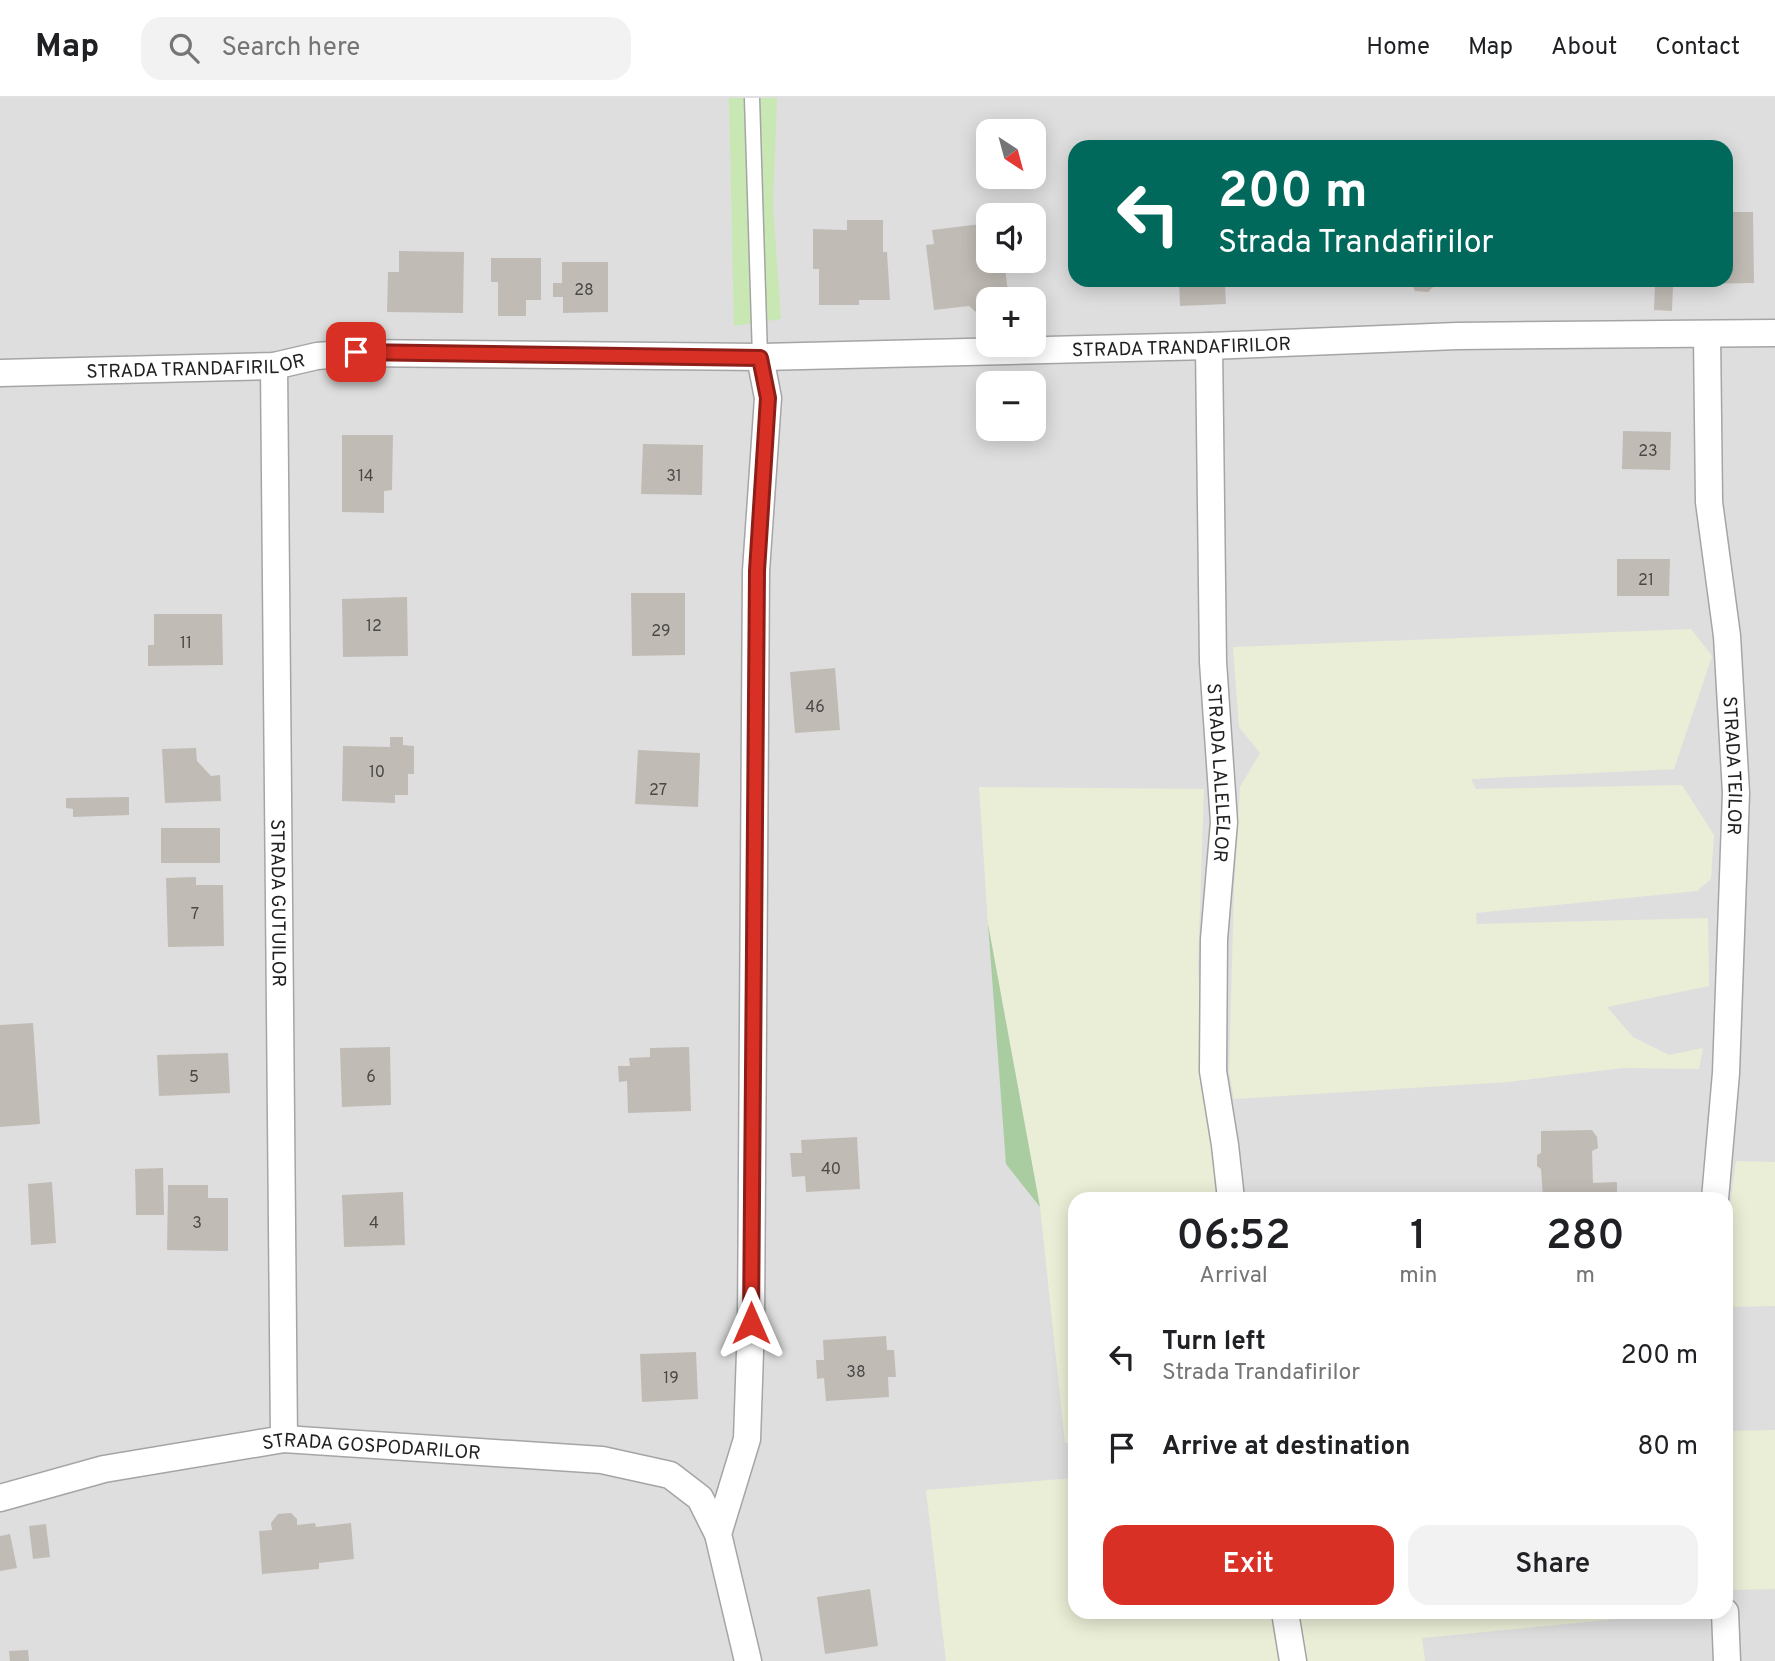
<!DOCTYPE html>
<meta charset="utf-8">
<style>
body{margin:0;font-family:Overpass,sans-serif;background:#f2f2f2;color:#202124;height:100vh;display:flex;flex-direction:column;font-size:26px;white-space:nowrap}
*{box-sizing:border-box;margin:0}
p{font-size:23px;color:#757577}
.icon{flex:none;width:38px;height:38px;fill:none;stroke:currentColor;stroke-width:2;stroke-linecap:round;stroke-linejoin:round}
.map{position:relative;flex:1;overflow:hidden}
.details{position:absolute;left:1068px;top:1094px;width:665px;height:427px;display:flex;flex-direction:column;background:#fff;border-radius:21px;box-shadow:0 4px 18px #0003}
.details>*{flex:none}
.hud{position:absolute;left:1068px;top:42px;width:665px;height:147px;border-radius:21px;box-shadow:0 4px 18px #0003;background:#00695c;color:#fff;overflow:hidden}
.needle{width:46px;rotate:144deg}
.fabs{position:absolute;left:976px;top:21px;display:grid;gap:14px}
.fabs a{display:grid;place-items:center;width:70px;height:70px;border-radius:14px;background:#fff;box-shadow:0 4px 18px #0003;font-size:35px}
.pin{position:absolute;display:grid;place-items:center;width:60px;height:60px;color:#fff;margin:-30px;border-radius:14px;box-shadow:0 4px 10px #0006}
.me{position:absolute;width:77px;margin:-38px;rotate:0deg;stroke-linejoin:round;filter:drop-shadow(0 0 5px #0008)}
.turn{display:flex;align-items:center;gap:24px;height:147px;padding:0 35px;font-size:32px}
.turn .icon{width:91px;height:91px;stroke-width:2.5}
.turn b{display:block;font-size:49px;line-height:60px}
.eta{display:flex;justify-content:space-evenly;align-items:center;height:119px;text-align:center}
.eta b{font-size:42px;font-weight:600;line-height:49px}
.button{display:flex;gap:14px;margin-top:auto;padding:14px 35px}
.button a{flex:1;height:80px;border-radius:21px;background:#d93025;color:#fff;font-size:28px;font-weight:600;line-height:80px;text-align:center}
.button a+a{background:#f2f2f2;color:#202124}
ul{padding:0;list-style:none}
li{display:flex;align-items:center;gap:21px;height:91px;padding:0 35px}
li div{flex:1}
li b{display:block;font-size:26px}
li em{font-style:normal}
header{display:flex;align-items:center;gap:42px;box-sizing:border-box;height:98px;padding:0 35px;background:#fff;border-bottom:2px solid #e0e0e0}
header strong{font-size:33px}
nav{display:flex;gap:38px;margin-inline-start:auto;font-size:24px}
.search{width:490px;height:63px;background:#f2f2f2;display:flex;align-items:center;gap:18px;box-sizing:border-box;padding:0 24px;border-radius:21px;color:#757577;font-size:26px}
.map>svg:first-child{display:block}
</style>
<header>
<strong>Map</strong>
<div class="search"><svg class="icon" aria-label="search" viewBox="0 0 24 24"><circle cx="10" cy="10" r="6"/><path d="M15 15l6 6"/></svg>Search here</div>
<nav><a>Home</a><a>Map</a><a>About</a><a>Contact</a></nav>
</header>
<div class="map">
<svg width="1775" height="1563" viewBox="0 0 1775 1563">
<rect width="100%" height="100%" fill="#f1efe8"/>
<!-- residential -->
<path fill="#dfdede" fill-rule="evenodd" d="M0,0H1775V1563H0ZM989,33H1034V79H989ZM1074,49H1726V182H1074ZM989,117H1034V163H989ZM989,201H1034V247H989ZM989,285H1034V331H989ZM1074,1101H1726V1514H1074Z"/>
<!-- farmland -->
<g fill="#eaeed6">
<polygon points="1691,531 1712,558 1674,671 1471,681 1476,691 1682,687 1714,737 1711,781 1697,793 1476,815 1477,826 1708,820 1709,888 1607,909 1633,939 1669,957 1703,950 1699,971 1623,970 1508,984 1234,1001 1229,975 1234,793 1240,689 1260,655 1239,629 1233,549"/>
<polygon points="979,689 1204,691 1198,868 1206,989 1218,1101 1074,1101 1074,1345 1065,1345 1040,1109 988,826"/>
<polygon points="1736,1063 1775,1064 1775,1208 1726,1209 1726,1137"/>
<polygon points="1775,1332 1775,1491 1733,1492 1729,1333"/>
<polygon points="1074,1380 1074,1514 1276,1514 1283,1563 946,1563 926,1392"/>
<polygon points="1297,1514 1690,1514 1422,1540 1425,1563 1304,1563"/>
</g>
<!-- grass -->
<polygon fill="#c8e7b3" points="729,0 777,0 773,108 781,221 734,228"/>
<!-- forest -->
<polygon fill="#a9cda0" points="988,826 1040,1109 1006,1066"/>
<!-- building -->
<g fill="#c1bbb5">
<polygon points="1726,114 1753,114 1754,185 1693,186 1693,182 1726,182"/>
<polygon points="847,122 883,122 883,154 887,154 890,202 859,202 859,207 819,207 819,171 813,171 813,131 847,132"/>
<polygon points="989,125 989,163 1004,163 1009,201 989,201 989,213 976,214 969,208 934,212 926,147 934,146 932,132"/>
<polygon points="399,153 464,154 463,215 387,214 388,174 399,174"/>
<polygon points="491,160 541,160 541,202 526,202 526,218 498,218 498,184 491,184"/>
<polygon points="562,164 608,164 608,214 563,215 563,199 553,199 553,185 562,185"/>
<polygon points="1179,182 1235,182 1235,186 1225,186 1226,206 1180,208"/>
<polygon points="1410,182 1494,182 1494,186 1472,185 1472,189 1434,188 1428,194 1415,193"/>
<polygon points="1655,187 1673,188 1672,213 1654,212"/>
<polygon points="1623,333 1671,334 1670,372 1622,371"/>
<polygon points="342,337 393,337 392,392 384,393 384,415 342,414"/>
<polygon points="643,346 703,347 702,397 641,396"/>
<polygon points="1617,461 1670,461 1669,498 1617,498"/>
<polygon points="631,495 685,495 685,557 632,558"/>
<polygon points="407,499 408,558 343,559 342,501"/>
<polygon points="154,516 222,516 223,567 148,568 148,547 154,547"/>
<polygon points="835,570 840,632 795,635 790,574"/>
<polygon points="390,639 403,639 403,647 414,648 414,676 408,676 408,697 395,697 395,705 342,703 343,648 390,649"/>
<polygon points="196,650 197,663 211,678 220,677 221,703 165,705 162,651"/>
<polygon points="638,652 700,655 698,709 635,706"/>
<polygon points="129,699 129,717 73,719 73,711 66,710 66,700"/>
<rect x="161" y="730" width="59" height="35"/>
<polygon points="196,779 196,787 223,787 224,848 168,849 166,780"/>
<polygon points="33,925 40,1026 0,1029 0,927"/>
<polygon points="390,949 391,1007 342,1009 340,950"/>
<polygon points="689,949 691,1013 628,1015 627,983 619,984 618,968 630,968 629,960 650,959 650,950"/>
<polygon points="228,955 230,995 159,998 157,957"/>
<polygon points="1592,1032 1597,1039 1598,1050 1592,1053 1593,1085 1617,1084 1617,1101 1543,1101 1541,1071 1537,1068 1537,1057 1541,1055 1541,1033"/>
<polygon points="857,1039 860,1091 806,1094 805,1078 792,1079 790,1055 802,1055 801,1042"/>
<polygon points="163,1070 164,1117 136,1117 135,1071"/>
<polygon points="52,1084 56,1145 31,1147 28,1086"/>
<polygon points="168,1087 208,1087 208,1100 228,1100 228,1153 167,1152"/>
<polygon points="403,1094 405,1147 344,1149 342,1097"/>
<polygon points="886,1238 887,1252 894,1252 896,1279 888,1279 889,1299 826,1303 824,1280 817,1281 816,1262 824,1262 823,1242"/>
<polygon points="696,1254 698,1301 642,1304 640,1256"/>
<polygon points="291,1415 297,1421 297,1427 315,1425 316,1429 351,1425 354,1461 319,1465 319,1471 262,1476 259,1433 272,1432 271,1425 278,1416"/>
<polygon points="46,1426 50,1459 33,1461 29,1428"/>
<polygon points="10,1436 17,1470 0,1473 0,1438"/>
<polygon points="870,1491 878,1548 825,1556 817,1499"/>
<polygon points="28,1552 29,1563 10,1563 9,1553"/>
</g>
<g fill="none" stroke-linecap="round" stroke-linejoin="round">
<!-- lane casing -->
<g stroke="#a5a5a5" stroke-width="17">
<polyline id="lane" points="752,0 760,259"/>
</g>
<!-- street casing -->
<g stroke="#a5a5a5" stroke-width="29">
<g id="street">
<path id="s1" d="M1707,237L1709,404L1727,538L1736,695L1726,975L1715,1101"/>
<path id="s2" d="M1209,248L1213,564L1224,724L1214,841L1213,973L1225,1047L1231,1101"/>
<path id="s3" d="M274,268L284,1341"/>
<path id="s4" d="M0,275L274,268L317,258L356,255L760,259L1209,248L1457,238L1775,235"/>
<path id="s5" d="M0,1400L104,1371L284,1341L602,1362L670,1377L700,1400L718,1436"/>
<polyline points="1285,1514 1293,1563"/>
<polyline points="1725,1514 1727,1563"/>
<polyline points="748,1563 718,1436 747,1341 751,1225 756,473 768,300 760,259"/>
</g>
</g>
<!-- lane -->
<use href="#lane" stroke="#fff" stroke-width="14"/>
<!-- street -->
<use href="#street" stroke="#fff" stroke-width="26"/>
</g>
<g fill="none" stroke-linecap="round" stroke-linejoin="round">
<!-- route casing -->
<g stroke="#8d1f18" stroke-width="18">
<polyline id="route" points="356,254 760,260 768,300 757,473 751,1225"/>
</g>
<!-- route -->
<use href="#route" stroke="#d93025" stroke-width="12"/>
</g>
<g text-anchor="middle" stroke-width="5" stroke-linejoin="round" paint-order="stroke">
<!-- number labels -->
<g font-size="16" fill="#494846">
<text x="584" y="197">28</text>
<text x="1648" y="358">23</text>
<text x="366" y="383">14</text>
<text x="674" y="383">31</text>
<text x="1646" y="487">21</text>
<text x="374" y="533">12</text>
<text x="661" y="538">29</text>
<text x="186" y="550">11</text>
<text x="815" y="614">46</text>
<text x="377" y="679">10</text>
<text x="658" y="697">27</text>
<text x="195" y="821">7</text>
<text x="194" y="984">5</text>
<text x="371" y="984">6</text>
<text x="831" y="1076">40</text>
<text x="197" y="1130">3</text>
<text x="374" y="1130">4</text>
<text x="856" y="1279">38</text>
<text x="671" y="1285">19</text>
</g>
<!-- street labels -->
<g font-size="19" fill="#212121" stroke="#fff">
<text dy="7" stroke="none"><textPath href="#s4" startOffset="1183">STRADA TRANDAFIRILOR</textPath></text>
<text dy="7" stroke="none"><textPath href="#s4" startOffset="196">STRADA TRANDAFIRILOR</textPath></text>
<text dy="7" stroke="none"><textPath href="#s1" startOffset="432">STRADA TEILOR</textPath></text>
<text dy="7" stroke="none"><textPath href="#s2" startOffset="427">STRADA LALELELOR</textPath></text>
<text dy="7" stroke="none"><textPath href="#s3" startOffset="537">STRADA GUTUILOR</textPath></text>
<text dy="7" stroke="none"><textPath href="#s5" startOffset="378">STRADA GOSPODARILOR</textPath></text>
</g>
</g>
</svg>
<div class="fabs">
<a><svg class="needle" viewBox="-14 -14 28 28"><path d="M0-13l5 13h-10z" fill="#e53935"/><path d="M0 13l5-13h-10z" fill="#757577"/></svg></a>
<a><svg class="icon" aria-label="sound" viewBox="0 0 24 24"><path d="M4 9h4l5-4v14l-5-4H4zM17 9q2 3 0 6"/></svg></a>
<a>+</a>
<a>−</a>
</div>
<div class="pin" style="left:356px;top:254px;background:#d93025"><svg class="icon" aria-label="arrive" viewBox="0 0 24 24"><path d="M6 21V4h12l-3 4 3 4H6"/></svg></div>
<svg class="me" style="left:751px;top:1225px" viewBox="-20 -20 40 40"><path d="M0-17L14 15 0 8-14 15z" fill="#d93025" stroke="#fff" stroke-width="4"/></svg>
<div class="hud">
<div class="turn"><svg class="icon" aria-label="left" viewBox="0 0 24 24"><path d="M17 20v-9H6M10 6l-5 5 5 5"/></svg><div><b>200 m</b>Strada Trandafirilor</div></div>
</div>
<section class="details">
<div class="eta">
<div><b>06:52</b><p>Arrival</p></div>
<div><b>1</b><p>min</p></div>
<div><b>280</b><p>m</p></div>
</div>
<ul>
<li><svg class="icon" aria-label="left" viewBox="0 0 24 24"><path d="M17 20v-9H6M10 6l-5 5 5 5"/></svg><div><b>Turn left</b><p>Strada Trandafirilor</p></div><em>200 m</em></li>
<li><svg class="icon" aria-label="arrive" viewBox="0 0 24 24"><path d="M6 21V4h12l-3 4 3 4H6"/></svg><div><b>Arrive at destination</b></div><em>80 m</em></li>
</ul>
<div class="button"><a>Exit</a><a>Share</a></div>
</section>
</div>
